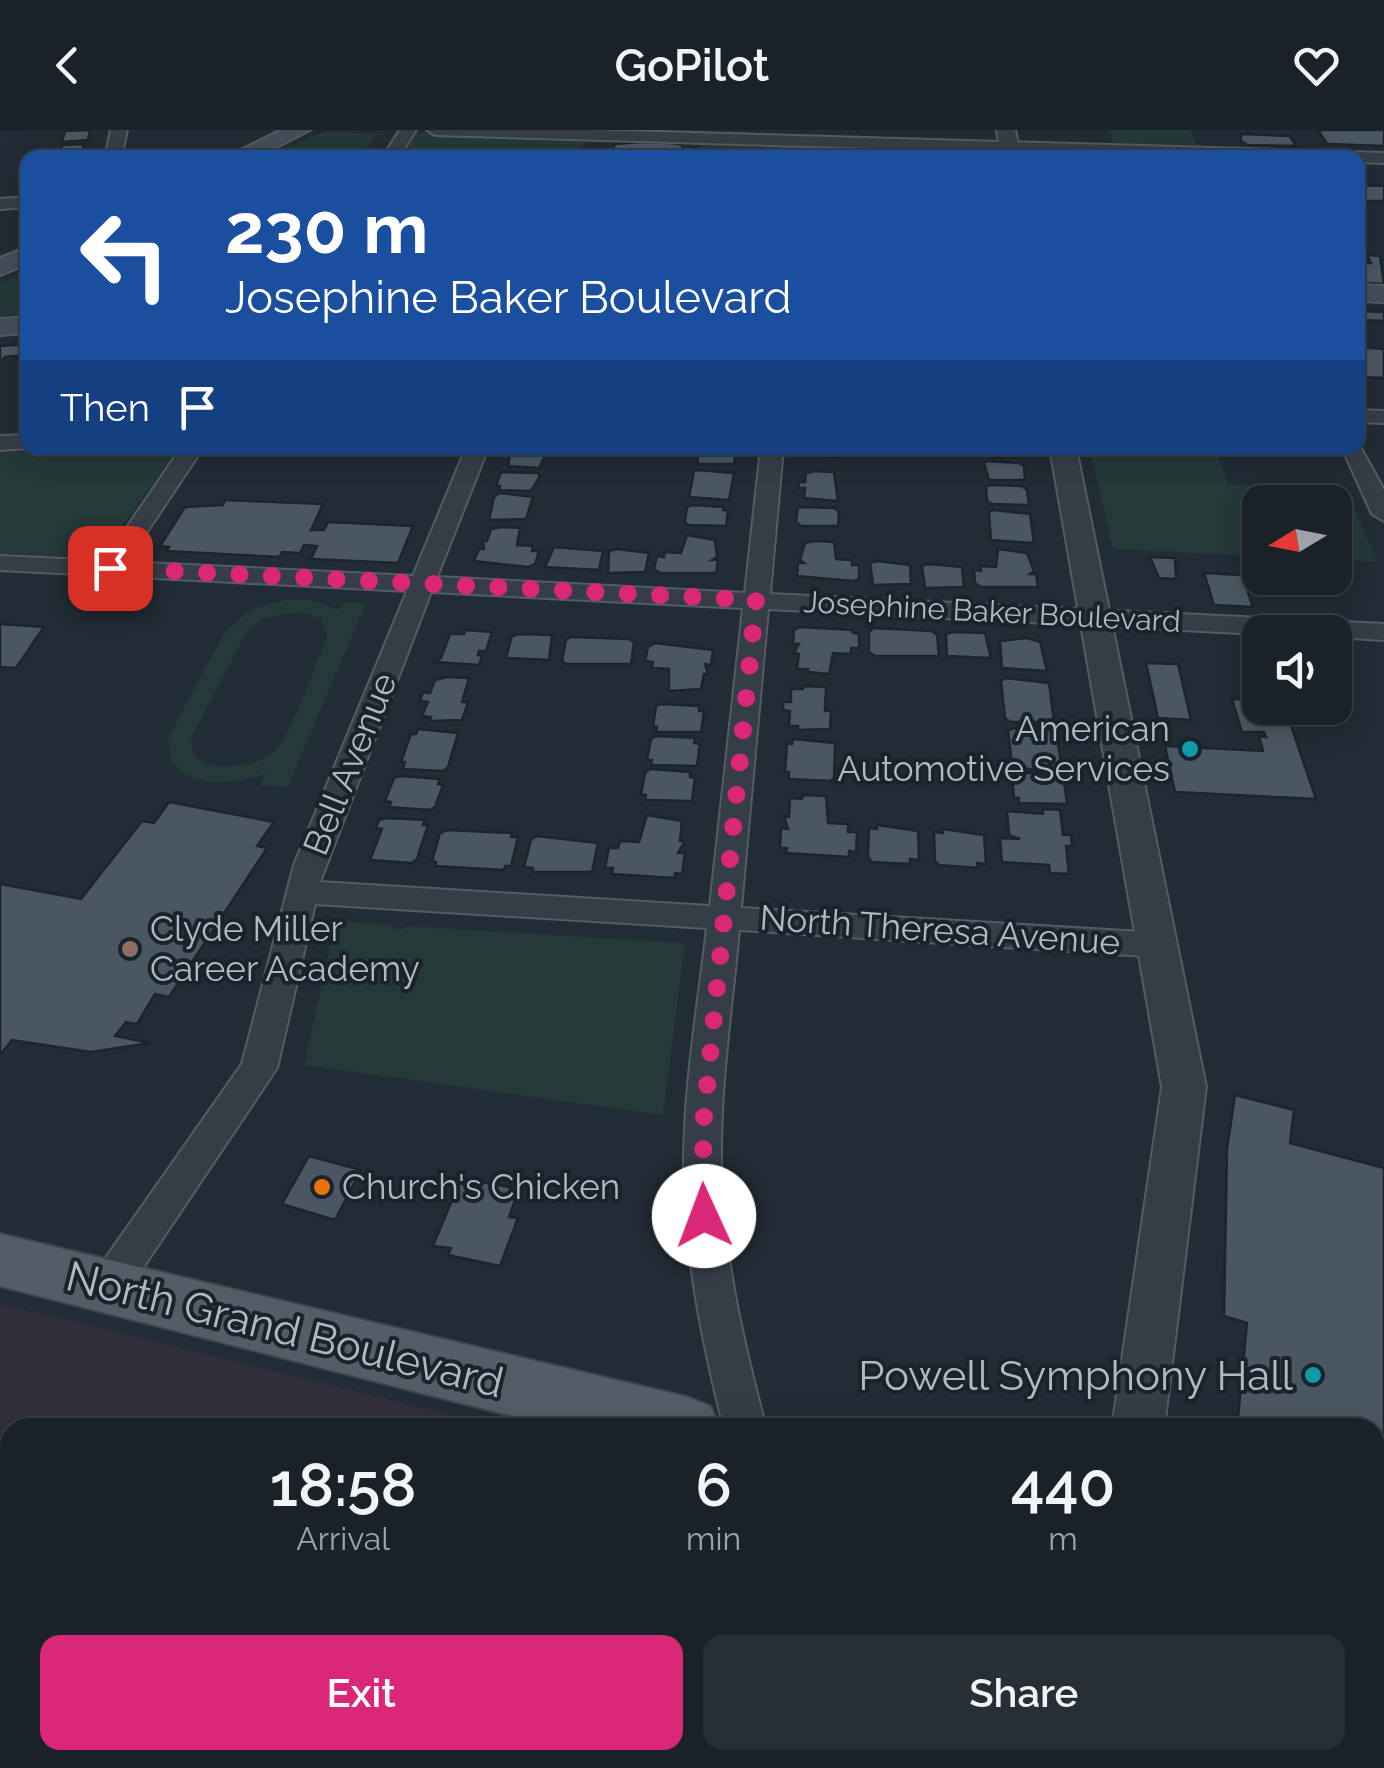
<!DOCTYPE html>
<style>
body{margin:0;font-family:Raleway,sans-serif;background:#272e34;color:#f1f3f6;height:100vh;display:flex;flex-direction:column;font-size:38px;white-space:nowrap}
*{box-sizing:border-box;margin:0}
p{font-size:32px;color:#9fa3a8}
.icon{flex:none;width:55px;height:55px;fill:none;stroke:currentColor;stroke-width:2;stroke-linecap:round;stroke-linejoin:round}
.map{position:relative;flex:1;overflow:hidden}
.sheet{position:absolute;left:0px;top:1288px;width:1385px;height:352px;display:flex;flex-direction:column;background:#1a2128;border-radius:30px 30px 0 0;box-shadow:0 5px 25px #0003,0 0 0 2px #383e45}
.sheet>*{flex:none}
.top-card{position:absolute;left:20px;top:20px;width:1345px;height:305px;border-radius:20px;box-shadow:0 5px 25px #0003,0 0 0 2px #383e45;background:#1a4fa0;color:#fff;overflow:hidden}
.needle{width:65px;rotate:260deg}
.fabs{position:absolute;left:1242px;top:355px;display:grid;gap:20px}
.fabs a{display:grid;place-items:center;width:110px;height:110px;border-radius:20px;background:#1a2128;box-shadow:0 5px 25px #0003,0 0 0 2px #383e45;font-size:50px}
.pin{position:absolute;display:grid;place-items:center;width:85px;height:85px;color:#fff;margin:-42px;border-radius:20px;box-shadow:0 5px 15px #0006}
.me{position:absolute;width:110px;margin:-55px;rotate:358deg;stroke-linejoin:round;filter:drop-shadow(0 0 8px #0008)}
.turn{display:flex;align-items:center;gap:35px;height:210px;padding:0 40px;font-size:45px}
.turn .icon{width:130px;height:130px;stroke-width:2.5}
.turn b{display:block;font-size:70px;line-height:85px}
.then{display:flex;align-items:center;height:95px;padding:0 40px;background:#0003;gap:20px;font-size:38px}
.eta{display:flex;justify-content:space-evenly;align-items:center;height:170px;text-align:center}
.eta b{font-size:60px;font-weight:600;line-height:70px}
.action{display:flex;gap:20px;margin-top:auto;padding:20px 40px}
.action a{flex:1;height:115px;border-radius:20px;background:#db2777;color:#fff;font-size:40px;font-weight:600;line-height:115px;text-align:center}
.action a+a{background:#272e34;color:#f1f3f6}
header{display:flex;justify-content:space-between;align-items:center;height:130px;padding:0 40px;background:#1a2128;font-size:45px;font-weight:600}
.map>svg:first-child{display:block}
</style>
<header><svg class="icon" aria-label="back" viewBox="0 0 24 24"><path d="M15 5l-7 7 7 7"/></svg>GoPilot<svg class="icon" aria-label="heart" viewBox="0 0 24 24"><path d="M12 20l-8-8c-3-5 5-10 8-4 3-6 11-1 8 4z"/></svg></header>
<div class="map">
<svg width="1384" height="1638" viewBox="0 0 1384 1638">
<rect width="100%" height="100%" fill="#222c36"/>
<!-- medical -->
<polygon fill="#302f3b" points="0,1174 502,1297 10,1298 10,1630 1017,1630 1016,1638 0,1638"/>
<!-- green -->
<g fill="#243938" fill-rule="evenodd">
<polygon points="1110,0 1190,0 1197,16 1114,14"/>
<polygon points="324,2 392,4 375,5 367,19 376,21 363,27 266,27"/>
<polygon points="416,3 581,7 585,9 577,27 397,28"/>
<polygon points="702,11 786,14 790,16 788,27 697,28"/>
<polygon points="27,141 27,185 0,186 0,154"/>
<path d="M41,318H178L114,407L116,414C108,426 104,430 91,432L0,424V321Z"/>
<polygon points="1090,318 1215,318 1228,354 1346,359 1378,432 1335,430 1335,372 1260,372 1260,426 1113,419"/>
<path d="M285,470H311L339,480L344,472L366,473L288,657L261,655L265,644C235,654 193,660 171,631L168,608L224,503L251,479ZM302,482L321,489L327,507C316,533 292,604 274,621C263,632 245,636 230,636C216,637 205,635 194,626L191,608L247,501L264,488Z"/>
<polygon points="336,791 392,795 392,799 403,799 405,796 685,813 663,985 304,935"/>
</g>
<!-- building -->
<g fill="#4a5762" stroke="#1c252d" stroke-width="2.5">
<polygon points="90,0 88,10 62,12 65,1"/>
<polygon points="1318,0 1384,0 1384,16 1327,14"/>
<polygon points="1241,4 1290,6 1296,16 1247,15 1241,11"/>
<polygon points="641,12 670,13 683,15 680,26 611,24 615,14"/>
<polygon points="84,14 81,25 59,27 62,15"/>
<polygon points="1358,55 1384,56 1384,71 1358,71"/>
<polygon points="1367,125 1380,126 1384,154 1358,153 1358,132 1371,133"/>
<polygon points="1358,181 1384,182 1384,191 1358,190"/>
<polygon points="28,214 27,225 5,227 0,232 0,216"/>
<polygon points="1358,217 1384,219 1384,248 1358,247"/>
<polygon points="511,318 549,318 539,338 508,336"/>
<polygon points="697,318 732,318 736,321 734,334 698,334"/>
<polygon points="811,318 840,318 840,327 810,326"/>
<polygon points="983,318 1018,318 1022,327 989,327"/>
<polygon points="987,331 1019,333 1024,336 1025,350 989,350 984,333"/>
<polygon points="698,340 734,343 729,370 689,367 694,341"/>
<polygon points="815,341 834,342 838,371 804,368 805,358 798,358 799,352 805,352 806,343"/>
<polygon points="501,342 537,343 540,346 531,361 499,360 500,356 496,356"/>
<polygon points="990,355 1022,356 1027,360 1029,375 992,374 987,371 986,357"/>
<polygon points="499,363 533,367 526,389 489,390 494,367"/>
<polygon points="225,370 323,374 311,400 324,400 328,392 413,396 398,433 311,429 317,416 304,415 300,423 282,422 279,427 166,421 169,417 160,416 185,377 223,375"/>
<polygon points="692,375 724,377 723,380 728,381 726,396 688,395 685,392 687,377"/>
<polygon points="798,377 835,378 839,382 838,396 801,396 796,392"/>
<polygon points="993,380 1030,384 1034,413 991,410 989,382"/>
<polygon points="502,397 520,398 517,415 533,416 532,421 539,421 535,434 528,437 474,431 479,419 484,419 483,411 487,411 491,399"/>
<polygon points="687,405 715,410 717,427 712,430 718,430 716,443 660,443 654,439 657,426 664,427 665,422 681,423"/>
<polygon points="815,411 834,412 836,429 852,430 852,435 859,435 859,449 853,451 797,446 798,433 804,433 800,430 805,413"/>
<polygon points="554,417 603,421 599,440 545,437"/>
<polygon points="617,419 649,423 645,442 608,443 609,421"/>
<polygon points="998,419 1027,423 1034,441 1030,444 1036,444 1038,457 981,457 975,453 974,440 981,441 980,436 996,437"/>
<polygon points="1150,427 1175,428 1176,449 1159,448"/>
<polygon points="877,431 910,435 911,454 873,455 870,433"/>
<polygon points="928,434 962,437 964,457 925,458 922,436"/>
<polygon points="1204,443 1242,445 1253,477 1214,475"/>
<polygon points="0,494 44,497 16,538 0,537"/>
<polygon points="800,497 852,500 853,503 859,504 859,518 851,518 851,524 833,523 829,544 808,542 808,539 797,539 799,524 794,523 799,514 793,514 794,500"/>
<polygon points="873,498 932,501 937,505 939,526 875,526 869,522 869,502"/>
<polygon points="465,500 492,502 486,521 479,521 478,525 482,525 479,535 435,532 441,528 450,504 464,504"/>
<polygon points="953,502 985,503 991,528 947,526 946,504"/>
<polygon points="520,504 552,505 549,530 506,528 512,506"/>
<polygon points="571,507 630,509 634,513 631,534 566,534 562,531 566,510"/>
<polygon points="1027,508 1040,512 1047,541 1002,538 1000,511"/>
<polygon points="655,513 713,520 711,535 705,534 708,544 704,544 701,559 669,561 669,539 652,538 653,532 645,531 648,517"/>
<polygon points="1146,533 1178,534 1191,590 1158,588"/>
<polygon points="447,547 469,548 462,572 468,572 462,590 430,591 431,587 422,586 428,572 420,571 423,562 430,563 435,550"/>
<polygon points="1006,548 1049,553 1054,592 1010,592 1005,588 1001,551"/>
<polygon points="803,556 826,557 825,581 831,581 830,599 798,600 798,596 789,596 790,581 783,580 783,572 791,572 791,559 803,559"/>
<polygon points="1232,569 1260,570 1260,578 1285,578 1316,669 1175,662 1165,616 1263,621 1259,606 1266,607 1264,602 1242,602"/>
<polygon points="661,574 699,576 699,581 704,581 701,602 656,602 657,597 653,596 656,576"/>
<polygon points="1014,598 1051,600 1051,606 1057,606 1061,634 1057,634 1057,641 1017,638 1012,634 1008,601"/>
<polygon points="418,599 458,603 448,637 443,641 403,639 405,632 401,632 411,604 416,604"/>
<polygon points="656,606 695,608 694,613 700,614 697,636 651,635 652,630 647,630 651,609"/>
<polygon points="793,609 835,613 834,648 830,651 789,649 789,642 785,642 787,614 792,614"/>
<polygon points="650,639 690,642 690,647 695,648 692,671 645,670 646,665 641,664 645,643"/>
<polygon points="1016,642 1057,645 1058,650 1064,651 1067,674 1019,673 1019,668 1014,668 1012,645"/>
<polygon points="400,646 440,649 438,654 443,655 435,677 429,680 389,677 391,672 385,671 394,648"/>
<polygon points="803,665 826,666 828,693 848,694 848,702 857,702 856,722 849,721 849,727 786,723 787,718 780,718 781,698 788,699 784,686 789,687 790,668 802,669"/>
<polygon points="169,672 274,692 257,716 267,718 169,867 155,864 137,894 126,892 115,906 150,913 91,922 12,910 0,925 0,754 81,769 142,691 154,693"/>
<polygon points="1043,679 1060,680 1063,705 1071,705 1072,716 1066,716 1069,744 1050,743 1049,735 1002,732 1000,708 1020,709 1009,705 1007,681 1043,684"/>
<polygon points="647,685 682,691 680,711 685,711 678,723 685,723 682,744 675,743 675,748 612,744 613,738 605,738 609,718 618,718 620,711 639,712"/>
<polygon points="386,688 425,690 423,695 428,695 417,729 412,733 370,730 382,699 376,698 379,690"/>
<polygon points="877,695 918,701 919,730 910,729 910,734 872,732 868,727 869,698 877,699"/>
<polygon points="943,699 984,705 986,734 977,733 978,738 939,735 935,731 934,702 943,703"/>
<polygon points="447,700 512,703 511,707 518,707 511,736 505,736 504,740 435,736 436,732 432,731 440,703"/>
<polygon points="536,706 598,713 592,742 533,742 533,738 524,737 531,710"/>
<polygon points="1235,965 1294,980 1290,1013 1384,1038 1384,1454 1375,1451 1375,1298 1237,1298 1247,1193 1224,1186 1227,1019"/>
<polygon points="309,1026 361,1040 335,1090 282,1074"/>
<polygon points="461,1048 519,1059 509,1087 518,1088 500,1136 448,1125 451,1118 433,1116"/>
<polygon points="1375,1596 1384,1599 1384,1638 1158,1638 1159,1630 1375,1630"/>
<polygon points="49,1630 122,1630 118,1638 45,1638"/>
<polygon points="158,1630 261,1630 275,1636 154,1638"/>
</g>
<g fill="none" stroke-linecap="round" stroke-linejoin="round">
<!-- minor casing -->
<g stroke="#525c64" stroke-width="4">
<g id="minor">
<polygon points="111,0 127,0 121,28 105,28"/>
<polygon points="400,0 416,0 398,28 382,28"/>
<polygon points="427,0 591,0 1384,23 1384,33 1358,32 1358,28 1207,28 435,5"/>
<polygon points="28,67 28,77 0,79 0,69"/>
<polygon points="1358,280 1384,281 1384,293 1358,292"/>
<polygon points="28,305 28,318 0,320 0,306"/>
<polygon points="1358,313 1384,360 1384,391 1372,384 1342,318 1358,318"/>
<path d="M181,318H203L127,432L413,446L466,318H488L437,447L745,463L761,318H783L770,464L1384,494V510L1335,507V502L1260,504L768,479L741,778L1160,803L1171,807L1176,815L1171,823L1160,827L739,800C732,877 720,955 721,1031C722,1122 743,1211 766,1298H724C702,1211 684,1123 684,1034C684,956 698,876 707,798L315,774L277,938L124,1166L110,1172L96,1166L90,1154L96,1142L242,934L294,735L407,461L0,440V426L104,431ZM431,462L743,478L710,776L320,752Z"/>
</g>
</g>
<!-- tertiary casing -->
<g stroke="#525c64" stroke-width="4">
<g id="tertiary">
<polygon points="997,0 1015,0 1021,28 1001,28"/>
<polygon points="1050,318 1076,318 1206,957 1164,1298 1112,1298 1162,957"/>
<polygon points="1060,1630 1122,1630 1121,1638 1059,1638"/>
</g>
</g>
<!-- secondary casing -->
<g stroke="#525c64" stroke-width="4">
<g id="secondary">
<polygon points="281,0 310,0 255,28 225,28"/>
<polygon points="28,117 28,134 0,145 0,128"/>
<polygon points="1358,155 1384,156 1384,172 1358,171"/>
<polygon points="28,187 28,203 0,205 0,189"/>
</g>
</g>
<!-- primary casing -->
<g stroke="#3e4750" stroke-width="4">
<g id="primary">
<polygon points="0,1104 687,1267 710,1276 720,1298 560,1298 0,1156"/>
<polygon points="1375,1486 1384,1489 1384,1561 1375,1558"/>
</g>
</g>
<!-- minor -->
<use href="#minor" fill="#353e47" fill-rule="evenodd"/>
<!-- tertiary -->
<use href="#tertiary" fill="#353e47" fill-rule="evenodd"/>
<!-- secondary -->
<use href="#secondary" fill="#434e59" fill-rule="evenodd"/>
<!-- primary -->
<use href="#primary" fill="#535d67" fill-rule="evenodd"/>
</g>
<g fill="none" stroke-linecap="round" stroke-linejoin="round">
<!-- route -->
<polyline stroke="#db2777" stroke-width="18" stroke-dasharray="0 32.4" points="110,438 756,470 703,997 704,1086"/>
</g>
<!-- markers -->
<g fill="#0f9aa8" stroke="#1a232b" stroke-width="4">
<circle cx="1190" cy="619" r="10"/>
<circle cx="1313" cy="1245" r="10"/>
</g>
<circle fill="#8d6e63" stroke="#1a232b" stroke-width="4" cx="130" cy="819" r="10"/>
<circle fill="#e8710a" stroke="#1a232b" stroke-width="4" cx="322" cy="1057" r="10"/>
<g text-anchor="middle" stroke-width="8" stroke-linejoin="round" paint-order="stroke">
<!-- far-street labels -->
<g font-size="30" fill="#afb9c3" stroke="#1a232b">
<text transform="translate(992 482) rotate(3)" y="10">Josephine Baker Boulevard</text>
</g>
<!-- poi labels -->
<g font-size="35" fill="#afb9c3" stroke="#1a232b" text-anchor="start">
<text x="1170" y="611" text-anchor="end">American<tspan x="1170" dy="40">Automotive Services</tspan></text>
<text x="150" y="811">Clyde Miller<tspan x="150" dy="40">Career Academy</tspan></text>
<text x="342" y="1069">Church's Chicken</text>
</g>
<!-- street labels -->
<g font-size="35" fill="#afb9c3" stroke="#1a232b">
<text transform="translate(350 634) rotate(-68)" y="12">Bell Avenue</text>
<text transform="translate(940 800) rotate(4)" y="12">North Theresa Avenue</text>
</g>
<!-- near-street labels -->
<g font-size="42" fill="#afb9c3" stroke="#1a232b">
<text transform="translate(285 1199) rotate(14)" y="15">North Grand Boulevard</text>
</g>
<!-- near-poi labels -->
<g font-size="42" fill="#afb9c3" stroke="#1a232b" text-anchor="end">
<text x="1293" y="1260">Powell Symphony Hall</text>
</g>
</g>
</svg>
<div class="fabs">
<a><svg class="needle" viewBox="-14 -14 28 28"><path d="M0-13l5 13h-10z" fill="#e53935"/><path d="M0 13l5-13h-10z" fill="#9fa3a8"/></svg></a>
<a><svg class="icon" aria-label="sound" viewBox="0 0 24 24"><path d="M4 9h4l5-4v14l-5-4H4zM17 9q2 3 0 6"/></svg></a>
</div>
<div class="pin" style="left:110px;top:438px;background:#d93025"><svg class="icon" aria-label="arrive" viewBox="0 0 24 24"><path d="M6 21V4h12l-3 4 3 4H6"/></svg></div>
<svg class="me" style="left:704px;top:1086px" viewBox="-20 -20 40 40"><circle r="19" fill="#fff"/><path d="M0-13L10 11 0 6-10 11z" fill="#db2777"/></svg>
<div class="top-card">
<div class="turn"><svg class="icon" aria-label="left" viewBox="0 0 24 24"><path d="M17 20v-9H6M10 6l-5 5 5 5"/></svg><div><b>230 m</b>Josephine Baker Boulevard</div></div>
<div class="then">Then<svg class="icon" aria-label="arrive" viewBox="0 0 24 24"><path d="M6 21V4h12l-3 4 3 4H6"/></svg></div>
</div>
<section class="sheet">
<div class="eta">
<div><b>18:58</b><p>Arrival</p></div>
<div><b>6</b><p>min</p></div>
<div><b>440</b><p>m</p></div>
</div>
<div class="action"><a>Exit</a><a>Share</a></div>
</section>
</div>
